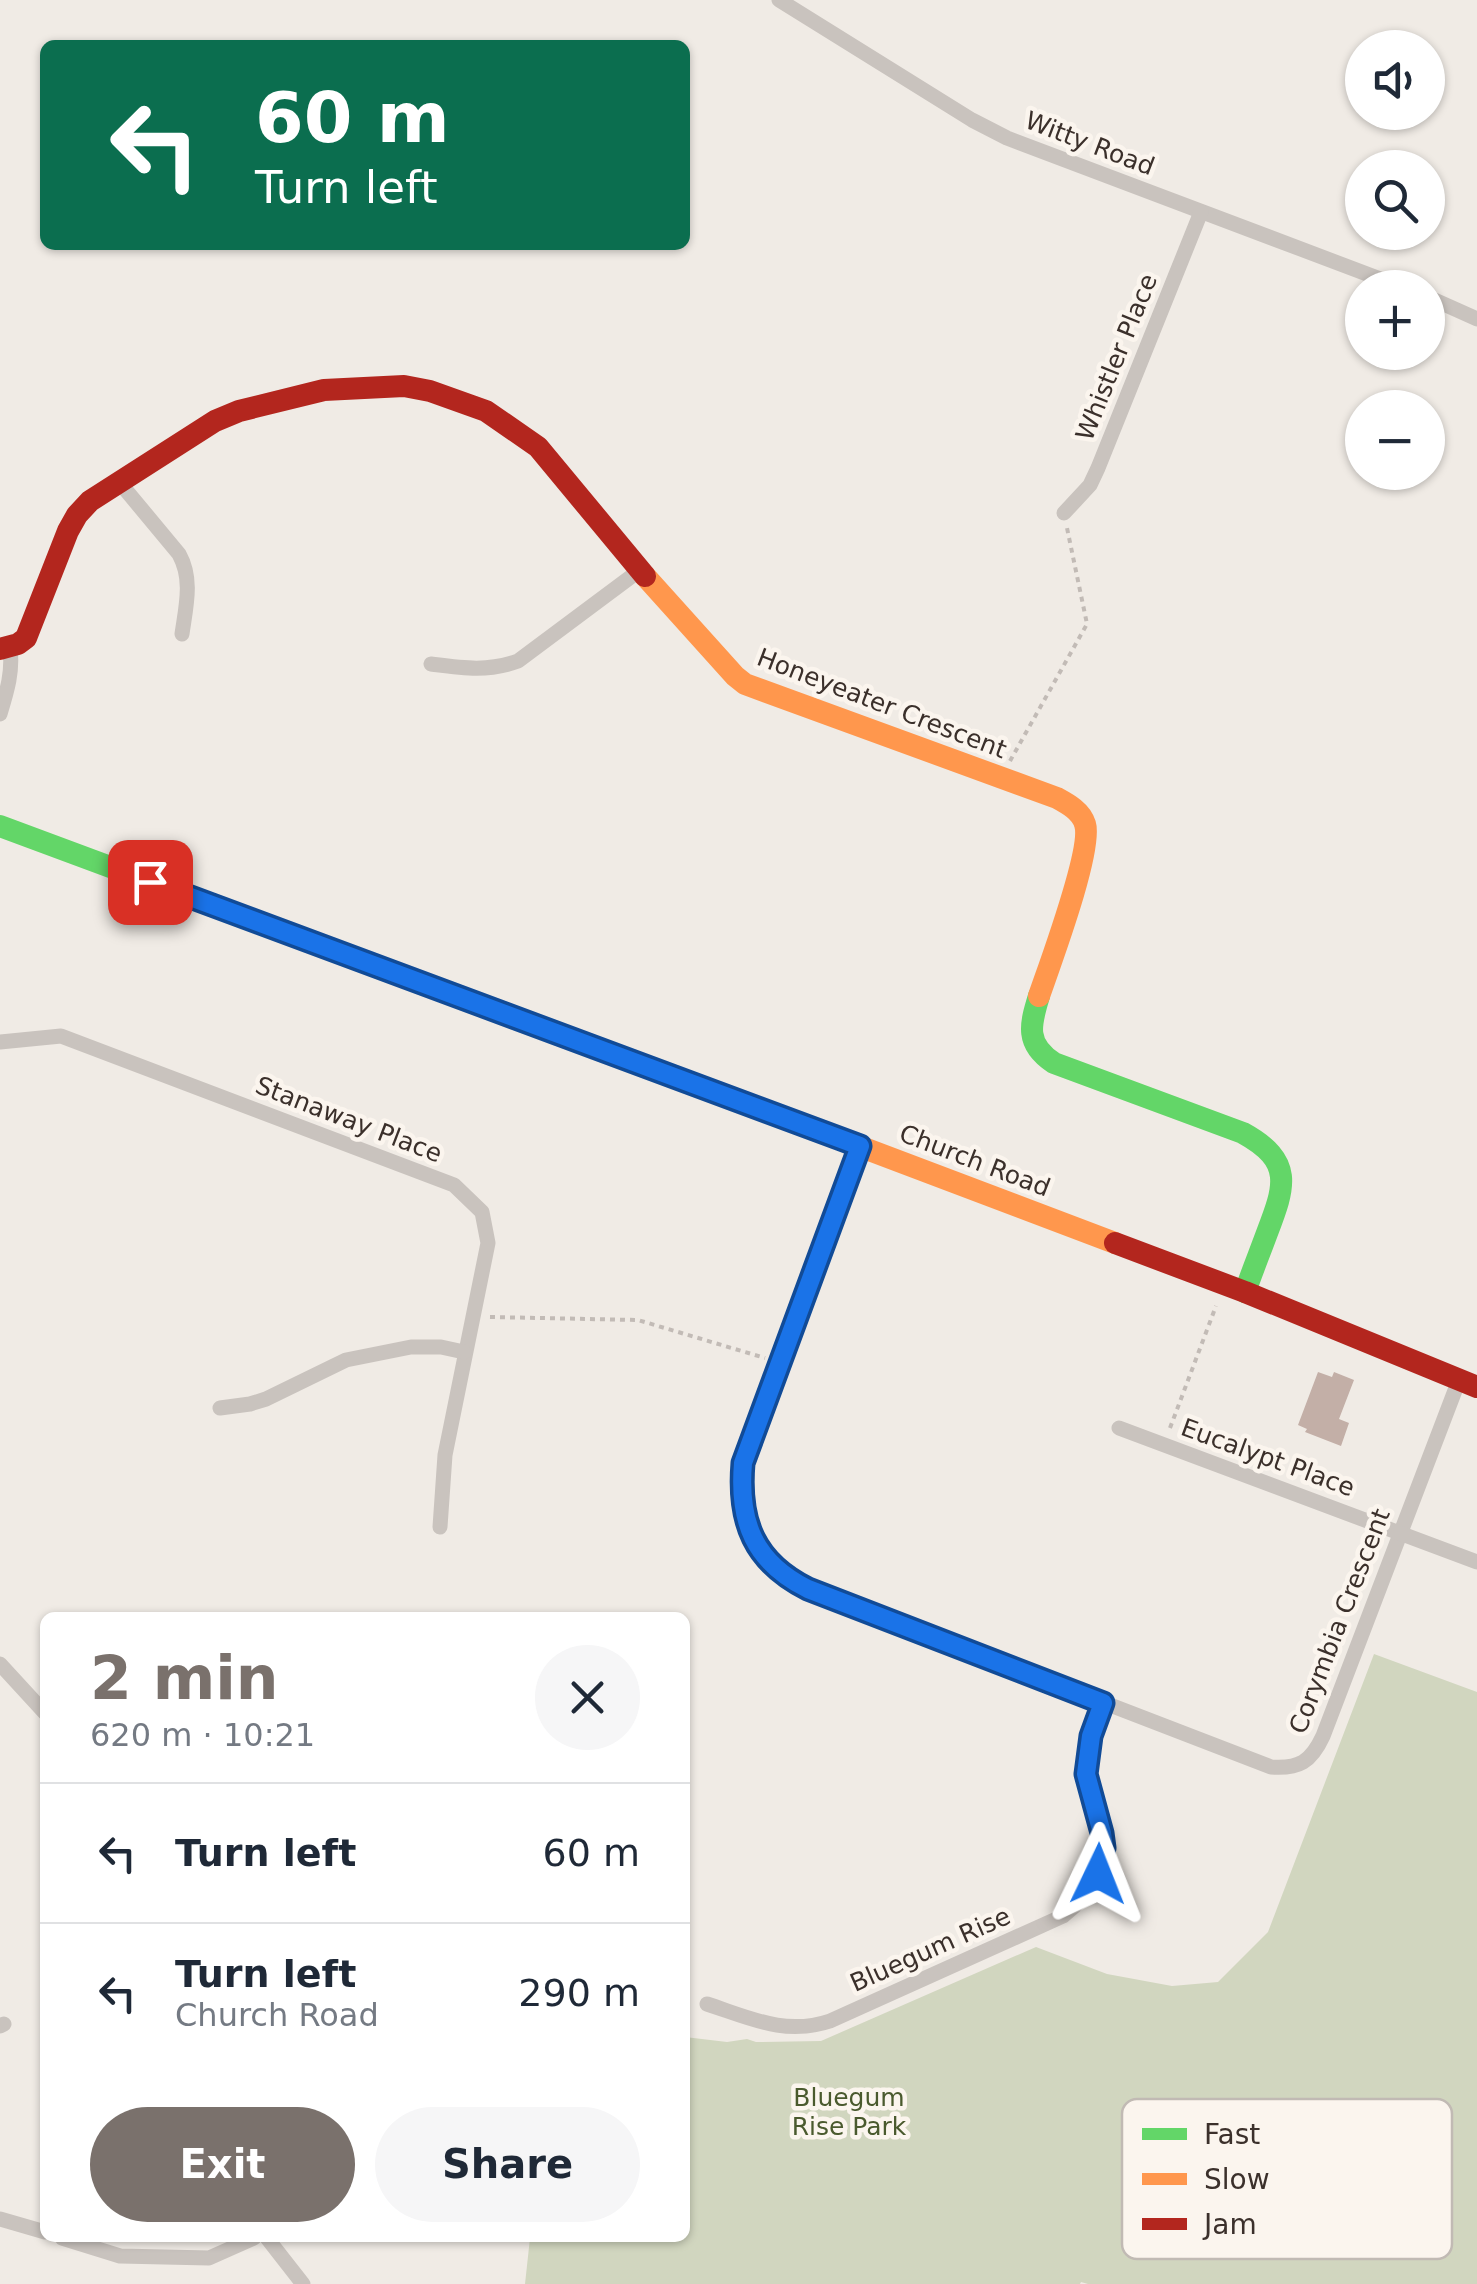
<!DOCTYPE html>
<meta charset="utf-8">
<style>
body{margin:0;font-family:"DejaVu Sans",sans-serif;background:#f6f6f7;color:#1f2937;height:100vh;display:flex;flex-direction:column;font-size:38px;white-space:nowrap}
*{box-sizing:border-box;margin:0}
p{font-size:32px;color:#747a83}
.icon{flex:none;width:55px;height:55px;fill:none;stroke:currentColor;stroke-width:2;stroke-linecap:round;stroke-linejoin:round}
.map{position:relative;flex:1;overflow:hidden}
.side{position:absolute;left:40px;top:1612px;width:650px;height:630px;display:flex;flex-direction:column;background:#fff;border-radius:15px;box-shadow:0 2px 8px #0004}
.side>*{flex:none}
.banner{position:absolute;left:40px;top:40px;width:650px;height:210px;border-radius:15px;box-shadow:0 2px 8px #0004;background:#0b6e4f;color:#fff;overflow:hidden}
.fabs{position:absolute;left:1345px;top:30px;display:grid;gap:20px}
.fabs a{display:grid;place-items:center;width:100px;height:100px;border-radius:50%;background:#fff;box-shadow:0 2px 8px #0004;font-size:50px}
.pin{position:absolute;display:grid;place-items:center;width:85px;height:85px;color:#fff;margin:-42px;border-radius:20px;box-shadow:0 5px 15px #0006}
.me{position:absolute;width:110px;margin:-55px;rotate:2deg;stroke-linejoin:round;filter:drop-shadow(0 0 8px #0008)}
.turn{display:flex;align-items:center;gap:35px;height:210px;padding:0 50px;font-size:45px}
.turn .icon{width:130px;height:130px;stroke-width:2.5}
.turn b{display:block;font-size:70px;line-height:85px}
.round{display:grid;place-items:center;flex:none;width:105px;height:105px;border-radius:52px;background:#f6f6f7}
.headline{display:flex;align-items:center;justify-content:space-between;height:170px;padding:0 50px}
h1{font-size:60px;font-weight:800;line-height:75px;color:#7a716c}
.primary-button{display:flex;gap:20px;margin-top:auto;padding:20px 50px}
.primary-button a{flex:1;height:115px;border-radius:60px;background:#7a716c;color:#fff;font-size:40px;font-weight:800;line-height:115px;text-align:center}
.primary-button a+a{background:#f6f6f7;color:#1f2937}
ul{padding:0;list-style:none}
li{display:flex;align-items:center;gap:30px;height:140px;padding:0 50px;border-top:2px solid #e0e1e3}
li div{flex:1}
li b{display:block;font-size:38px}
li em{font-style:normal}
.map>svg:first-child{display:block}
</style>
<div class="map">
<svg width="1477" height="2284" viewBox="0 0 1477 2284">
<rect width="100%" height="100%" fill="#f0ebe5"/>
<!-- green -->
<polygon fill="#d1d6bf" points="1374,1654 1477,1692 1477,2284 1088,2284 1081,2282 1080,2284 525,2284 530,2238 685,2238 685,2037 727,2042 747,2039 756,2042 821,2041 1036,1947 1107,1974 1172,1986 1218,1982 1268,1932"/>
<!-- building -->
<polygon fill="#c3afa7" points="1318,1372 1332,1377 1334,1372 1354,1380 1339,1419 1349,1423 1341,1446 1305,1432 1307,1429 1298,1425"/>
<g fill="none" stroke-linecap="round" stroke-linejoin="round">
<!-- path -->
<g stroke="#c2bbb6" stroke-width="4" stroke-dasharray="5 5" stroke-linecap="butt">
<polyline points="1010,761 1087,624 1067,528"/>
<polyline points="490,1317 638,1320 765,1358"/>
<polyline points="1170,1428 1216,1306"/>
</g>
<!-- street -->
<g stroke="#c9c3be" stroke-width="15">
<polyline points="779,0 972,120 1007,138 1404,288"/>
<polyline points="1428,297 1477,319"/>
<path d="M120,483L179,554C193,579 186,606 182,634"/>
<polyline points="1064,513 1090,485 1098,468 1201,212"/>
<path d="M431,664C462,668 488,672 518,661L640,570"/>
<path d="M0,714C7,691 13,672 10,648"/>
<polyline points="0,1042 61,1036 454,1185 482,1212 488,1243 445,1455 440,1527"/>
<path d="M860,1146L743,1463C738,1522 754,1562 809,1589L1271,1767C1299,1769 1311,1762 1323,1736L1459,1380"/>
<polyline points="220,1408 250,1404 266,1399 346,1360 411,1347 441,1347 464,1352"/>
<polyline points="1119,1428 1477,1562"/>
<polyline points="0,1664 45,1713"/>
<path d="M707,2004C750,2018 785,2036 830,2021L1063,1916C1090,1895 1110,1866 1101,1830C1097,1810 1087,1790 1086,1770C1086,1747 1095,1724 1103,1703"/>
<polyline points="0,2026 4,2024"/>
<polyline points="0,2219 45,2232"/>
<polyline points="62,2238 120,2256 209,2258 254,2238"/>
<polyline points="267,2238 303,2284"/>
</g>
<!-- fast -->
<g stroke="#63d668" stroke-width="22">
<polyline points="0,826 705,1088"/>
<path d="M1039,996C1030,1025 1025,1044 1054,1063L1243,1133C1294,1161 1285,1186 1267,1233C1260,1252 1252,1272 1245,1292"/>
</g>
<!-- slow -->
<g stroke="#ff974d" stroke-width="22">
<path d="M645,576L735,676L745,684L1057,798C1068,804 1081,811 1085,824C1093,849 1050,964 1039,996"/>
<polyline points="705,1088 1115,1243"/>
</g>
<!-- jam -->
<g stroke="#b3261e" stroke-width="22">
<polyline points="0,649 18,644 26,638 68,531 77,515 90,501 215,421 239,411 324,390 404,386 430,391 486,411 538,447 645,576"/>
<polyline points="1115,1243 1245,1292 1477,1387"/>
</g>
</g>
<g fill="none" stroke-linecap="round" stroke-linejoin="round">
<!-- route casing -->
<g stroke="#114b97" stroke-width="25">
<path id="route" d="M150,882L860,1146L743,1463C738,1522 754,1562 808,1589L1103,1703L1091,1736L1086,1774L1102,1833L1104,1848L1098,1874"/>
</g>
<!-- route -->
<use href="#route" stroke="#1a73e8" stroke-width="18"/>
</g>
<g text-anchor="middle" stroke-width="9" stroke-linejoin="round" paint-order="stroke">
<!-- street labels -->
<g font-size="25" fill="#3b302b" stroke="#fbf5ee">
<text transform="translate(1090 143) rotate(21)" y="9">Witty Road</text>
<text transform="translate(1116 357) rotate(-68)" y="9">Whistler Place</text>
<text transform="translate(882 703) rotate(21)" y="9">Honeyeater Crescent</text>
<text transform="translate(349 1119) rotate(21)" y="9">Stanaway Place</text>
<text transform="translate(975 1160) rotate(21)" y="9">Church Road</text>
<text transform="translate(1268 1457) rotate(20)" y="9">Eucalypt Place</text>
<text transform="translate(1339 1621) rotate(-69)" y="9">Corymbia Crescent</text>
<text transform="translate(930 1949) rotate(-24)" y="9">Bluegum Rise</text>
</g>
<!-- park labels -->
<g font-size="25" fill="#4a5a2e" stroke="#fbf5ee">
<text x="849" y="2106">Bluegum<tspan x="849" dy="29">Rise Park</tspan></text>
</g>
</g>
<!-- legend -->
<rect x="1122" y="2099" width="330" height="160" rx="15" fill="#fbf5ee" stroke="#c1bab4" stroke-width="2.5"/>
<rect x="1142" y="2128" width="45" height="12" fill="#63d668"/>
<rect x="1142" y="2173" width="45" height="12" fill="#ff974d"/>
<rect x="1142" y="2218" width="45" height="12" fill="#b3261e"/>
<g font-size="28" fill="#3b302b">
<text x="1204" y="2144">Fast</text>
<text x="1204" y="2189">Slow</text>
<text x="1204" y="2234">Jam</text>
</g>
</svg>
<div class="fabs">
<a><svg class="icon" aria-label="sound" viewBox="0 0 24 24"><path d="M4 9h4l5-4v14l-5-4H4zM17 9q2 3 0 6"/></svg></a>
<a><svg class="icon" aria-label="search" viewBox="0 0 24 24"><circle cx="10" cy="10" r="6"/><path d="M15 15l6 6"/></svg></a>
<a>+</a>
<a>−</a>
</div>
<div class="pin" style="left:150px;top:882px;background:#d93025"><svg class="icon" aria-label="arrive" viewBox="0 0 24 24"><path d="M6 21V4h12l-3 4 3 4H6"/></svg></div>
<svg class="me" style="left:1098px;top:1874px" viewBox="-20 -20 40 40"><path d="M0-17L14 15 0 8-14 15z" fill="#1a73e8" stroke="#fff" stroke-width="4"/></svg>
<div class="banner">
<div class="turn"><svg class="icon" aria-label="left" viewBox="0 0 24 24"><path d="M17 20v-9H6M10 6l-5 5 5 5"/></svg><div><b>60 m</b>Turn left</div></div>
</div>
<section class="side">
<div class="headline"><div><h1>2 min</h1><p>620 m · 10:21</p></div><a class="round"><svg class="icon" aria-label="close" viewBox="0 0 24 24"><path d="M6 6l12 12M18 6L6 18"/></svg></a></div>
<ul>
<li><svg class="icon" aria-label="left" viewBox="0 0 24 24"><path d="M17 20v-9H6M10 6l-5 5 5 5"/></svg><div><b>Turn left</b></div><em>60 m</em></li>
<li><svg class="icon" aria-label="left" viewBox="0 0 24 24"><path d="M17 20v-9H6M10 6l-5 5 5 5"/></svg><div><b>Turn left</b><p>Church Road</p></div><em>290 m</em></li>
</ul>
<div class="primary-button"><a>Exit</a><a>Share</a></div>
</section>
</div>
